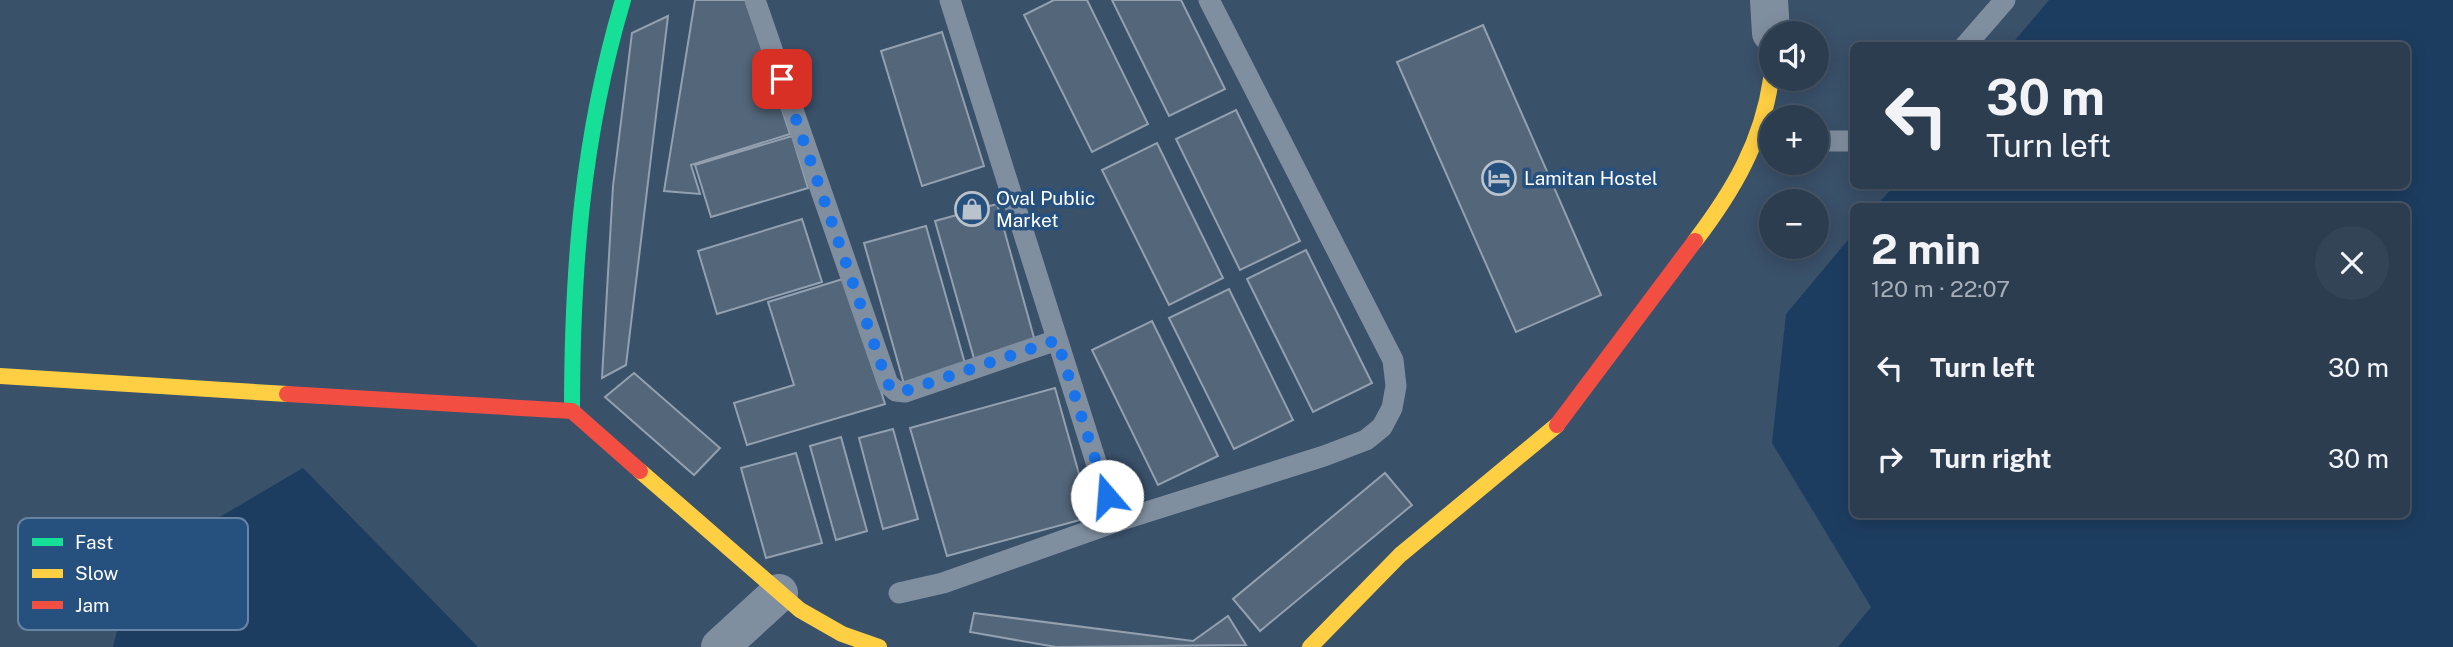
<!DOCTYPE html>
<meta charset="utf-8">
<style>
body{margin:0;font-family:"Public Sans",sans-serif;background:#344457;color:#f1f3f6;height:100vh;display:flex;flex-direction:column;font-size:26px;white-space:nowrap}
*{box-sizing:border-box;margin:0}
p{font-size:23px;color:#a6aeb7}
.icon{flex:none;width:38px;height:38px;fill:none;stroke:currentColor;stroke-width:2;stroke-linecap:round;stroke-linejoin:round}
.map{position:relative;flex:1;overflow:hidden}
.drawer{position:absolute;left:1850px;top:203px;width:560px;height:315px;display:flex;flex-direction:column;background:#2c3d50;border-radius:10px;box-shadow:0 4px 18px #0003,0 0 0 2px #485667}
.drawer>*{flex:none}
.top-card{position:absolute;left:1850px;top:42px;width:560px;height:147px;border-radius:10px;box-shadow:0 4px 18px #0003,0 0 0 2px #485667;background:#2c3d50;color:#f1f3f6;overflow:hidden}
.buttons{position:absolute;left:1759px;top:21px;display:grid;gap:14px}
.buttons a{display:grid;place-items:center;width:70px;height:70px;border-radius:50%;background:#2c3d50;box-shadow:0 4px 18px #0003,0 0 0 2px #485667;font-size:35px}
.pin{position:absolute;display:grid;place-items:center;width:60px;height:60px;color:#fff;margin:-30px;border-radius:14px;box-shadow:0 4px 10px #0006}
.me{position:absolute;width:77px;margin:-38px;rotate:342deg;stroke-linejoin:round;filter:drop-shadow(0 0 5px #0008)}
.turn{display:flex;align-items:center;gap:24px;height:147px;padding:0 21px;font-size:32px}
.turn .icon{width:91px;height:91px;stroke-width:2.5}
.turn b{display:block;font-size:49px;line-height:60px}
.round{display:grid;place-items:center;flex:none;width:74px;height:74px;border-radius:37px;background:#344457}
.head{display:flex;align-items:center;justify-content:space-between;height:119px;padding:0 21px}
h1{font-size:42px;font-weight:700;line-height:52px}
ul{padding:0;list-style:none}
li{display:flex;align-items:center;gap:21px;height:91px;padding:0 21px}
li div{flex:1}
li b{display:block;font-size:26px}
li em{font-style:normal}
.map>svg:first-child{display:block}
</style>
<div class="map">
<svg width="2453" height="647" viewBox="0 0 2453 647">
<rect width="100%" height="100%" fill="#3a516a"/>
<!-- water -->
<g fill="#1d3d60">
<polygon points="2049,0 2453,0 2453,647 1838,647 1871,607 1772,443 1786,314 1853,234 1853,514 2406,514 2406,206 1876,206 1894,186 2406,186 2406,46 2011,45"/>
<polygon points="303,468 478,647 113,647 133,568"/>
</g>
<!-- building -->
<g fill="#53667a" stroke="#93a0af" stroke-width="2">
<polygon points="695,0 746,0 790,134 691,165 700,194 664,191"/>
<polygon points="1054,0 1087,0 1148,124 1092,152 1024,15"/>
<polygon points="1112,0 1181,0 1225,89 1169,116"/>
<polygon points="668,16 626,365 602,378 613,186 632,33"/>
<polygon points="1483,25 1601,295 1516,332 1397,62"/>
<polygon points="942,32 984,166 922,186 881,51"/>
<polygon points="1236,110 1300,241 1240,270 1176,139"/>
<polygon points="792,136 808,188 711,217 695,165"/>
<polygon points="1157,143 1223,278 1169,305 1102,170"/>
<polygon points="997,204 1036,345 975,362 935,221"/>
<polygon points="802,219 822,282 717,314 698,251"/>
<polygon points="926,226 966,367 904,384 864,243"/>
<polygon points="1306,250 1372,383 1313,412 1247,279"/>
<polygon points="846,278 885,404 747,445 734,403 794,385 768,302"/>
<polygon points="1229,289 1293,420 1234,449 1169,318"/>
<polygon points="1152,321 1218,456 1158,485 1092,350"/>
<polygon points="634,373 720,448 694,475 605,397"/>
<polygon points="1055,388 1091,517 947,556 910,428"/>
<polygon points="893,429 918,519 883,529 859,438"/>
<polygon points="841,437 867,531 836,540 810,446"/>
<polygon points="796,453 822,543 766,558 741,468"/>
<polygon points="1385,473 1412,505 1260,631 1233,599"/>
<polygon points="974,613 1193,641 1228,616 1246,645 1056,647 970,632"/>
</g>
<g fill="none" stroke-linecap="round" stroke-linejoin="round">
<!-- lane -->
<g stroke="#808fa0" stroke-width="21">
<polyline points="755,0 888,384 896,391 905,392 1057,340"/>
<polyline points="950,0 1115,522"/>
<polyline points="1965,46 2005,0"/>
<polyline points="1816,141 1853,141"/>
<polyline points="899,593 943,583 1115,522 1324,456 1366,440 1382,427 1392,408 1396,386 1393,360 1209,0"/>
</g>
<!-- street -->
<g stroke="#808fa0" stroke-width="38">
<polyline points="1769,0 1771,33"/>
<polyline points="720,647 779,593"/>
</g>
<!-- fast -->
<path stroke="#16e098" stroke-width="16" d="M572,411C572,268 582,138 623,0"/>
<!-- slow -->
<g stroke="#ffcf43" stroke-width="16">
<path d="M1695,241C1733,191 1762,142 1771,79"/>
<polyline points="0,376 287,394"/>
<polyline points="640,471 800,610 842,634 879,647"/>
<polyline points="1310,647 1400,555 1557,425"/>
</g>
<!-- jam -->
<g stroke="#f24e42" stroke-width="16">
<polyline points="287,394 572,411 640,471"/>
<polyline points="1557,425 1695,241"/>
</g>
</g>
<g fill="none" stroke-linecap="round" stroke-linejoin="round">
<!-- route -->
<polyline stroke="#1a73e8" stroke-width="12" stroke-dasharray="0 21.6" points="782,79 888,384 896,391 905,391 1057,340 1107,496"/>
</g>
<!-- icons -->
<defs>
<g id="hotel-ring" transform="scale(1.75)"><circle r="9.5" fill="#26507e" stroke="#bac2cb" stroke-width="1.5"/><path d="M-6-4.5h1.5V1H6V5H4.5V3h-9V5H-6ZM-4 0a1.8 1.8 0 1 1 3.6 0ZM.5 0V-2.5h3Q6-2.5 6 0Z" fill="#bac2cb"/></g>
<g id="shop-ring" transform="scale(1.75)"><circle r="9.5" fill="#26507e" stroke="#bac2cb" stroke-width="1.5"/><path d="M-5-2.5h2.3a2.7 3.5 0 0 1 5.4 0H5L5.5 6h-11ZM-1.5-2.5h3a1.5 2.3 0 0 0-3 0Z" fill="#bac2cb"/></g>
</defs>
<g fill-rule="evenodd">
<use href="#hotel-ring" x="1499" y="178"/>
<use href="#shop-ring" x="972" y="209"/>
</g>
<g text-anchor="middle" stroke-width="7" stroke-linejoin="round" paint-order="stroke">
<!-- poi labels -->
<g font-size="19" fill="#fff" stroke="#26507e" text-anchor="start">
<text x="1524" y="185">Lamitan Hostel</text>
<text x="996" y="205">Oval Public<tspan x="996" dy="22">Market</tspan></text>
</g>
</g>
<!-- legend -->
<rect x="18" y="518" width="230" height="112" rx="10" fill="#26507e" stroke="#6784a5" stroke-width="2"/>
<rect x="32" y="538" width="31" height="8" fill="#16e098"/>
<rect x="32" y="569" width="31" height="9" fill="#ffcf43"/>
<rect x="32" y="601" width="31" height="8" fill="#f24e42"/>
<g font-size="19" fill="#fff">
<text x="75" y="549">Fast</text>
<text x="75" y="580">Slow</text>
<text x="75" y="612">Jam</text>
</g>
</svg>
<div class="buttons">
<a><svg class="icon" aria-label="sound" viewBox="0 0 24 24"><path d="M4 9h4l5-4v14l-5-4H4zM17 9q2 3 0 6"/></svg></a>
<a>+</a>
<a>−</a>
</div>
<div class="pin" style="left:782px;top:79px;background:#d93025"><svg class="icon" aria-label="arrive" viewBox="0 0 24 24"><path d="M6 21V4h12l-3 4 3 4H6"/></svg></div>
<svg class="me" style="left:1107px;top:496px" viewBox="-20 -20 40 40"><circle r="19" fill="#fff"/><path d="M0-13L10 11 0 6-10 11z" fill="#1a73e8"/></svg>
<div class="top-card">
<div class="turn"><svg class="icon" aria-label="left" viewBox="0 0 24 24"><path d="M17 20v-9H6M10 6l-5 5 5 5"/></svg><div><b>30 m</b>Turn left</div></div>
</div>
<section class="drawer">
<div class="head"><div><h1>2 min</h1><p>120 m · 22:07</p></div><a class="round"><svg class="icon" aria-label="close" viewBox="0 0 24 24"><path d="M6 6l12 12M18 6L6 18"/></svg></a></div>
<ul>
<li><svg class="icon" aria-label="left" viewBox="0 0 24 24"><path d="M17 20v-9H6M10 6l-5 5 5 5"/></svg><div><b>Turn left</b></div><em>30 m</em></li>
<li><svg class="icon" aria-label="right" viewBox="0 0 24 24"><path d="M7 20v-9h11M14 6l5 5-5 5"/></svg><div><b>Turn right</b></div><em>30 m</em></li>
</ul>
</section>
</div>
